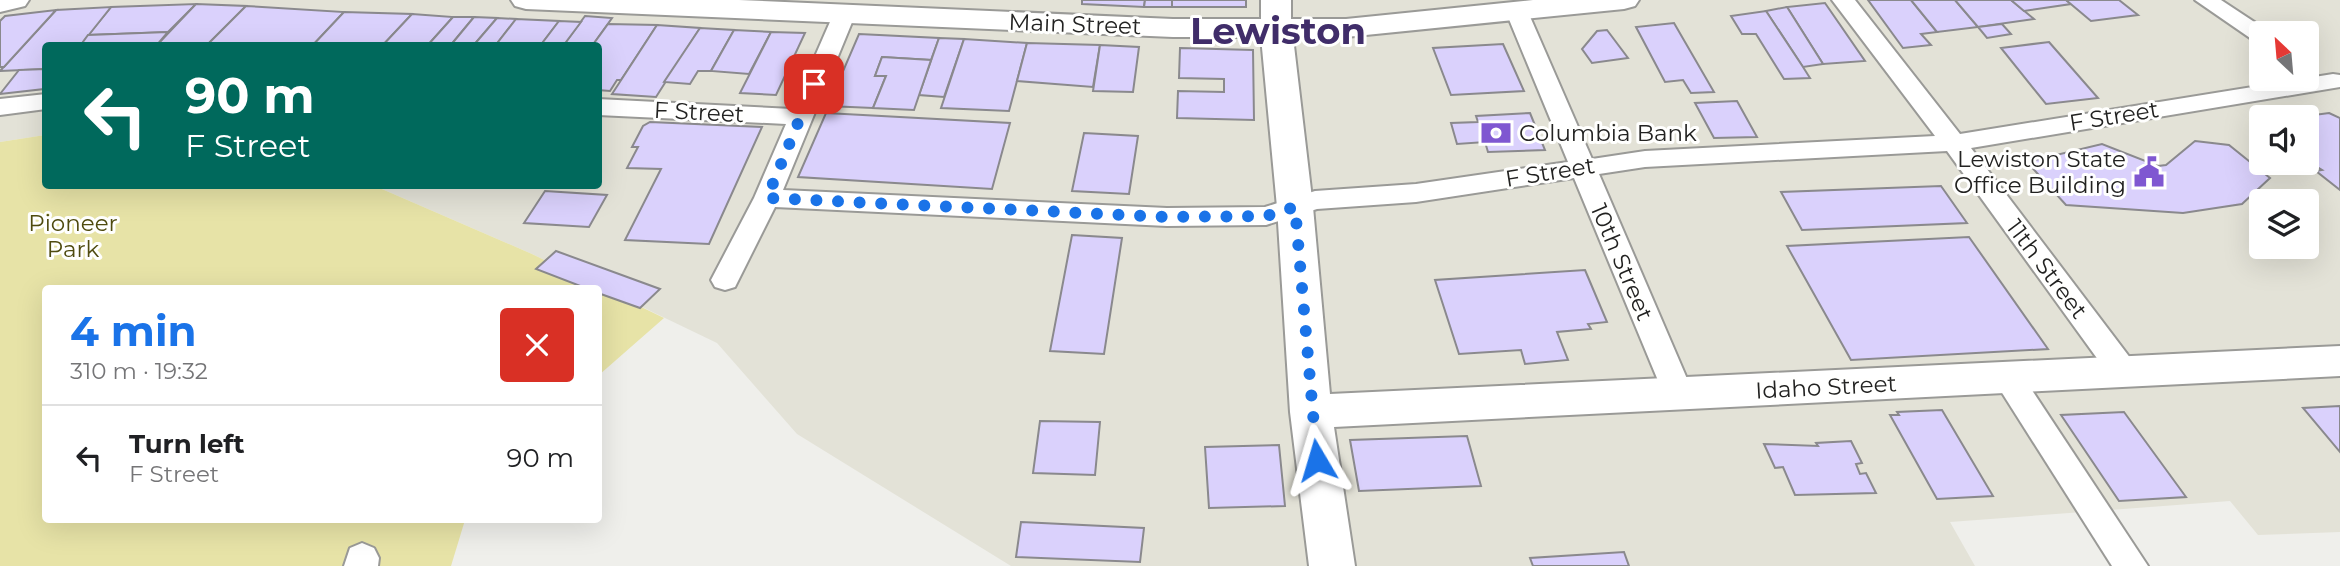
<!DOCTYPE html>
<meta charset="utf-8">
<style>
body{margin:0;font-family:Montserrat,sans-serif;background:#f6f6f6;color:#202124;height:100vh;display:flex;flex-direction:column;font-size:26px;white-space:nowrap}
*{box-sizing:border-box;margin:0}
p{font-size:23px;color:#757577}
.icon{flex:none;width:38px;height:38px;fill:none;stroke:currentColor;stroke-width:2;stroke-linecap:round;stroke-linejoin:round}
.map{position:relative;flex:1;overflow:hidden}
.details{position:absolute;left:42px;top:285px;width:560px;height:238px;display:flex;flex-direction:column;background:#fff;border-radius:7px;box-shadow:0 7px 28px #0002}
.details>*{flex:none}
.guide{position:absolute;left:42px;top:42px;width:560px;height:147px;border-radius:7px;box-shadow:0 7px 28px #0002;background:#00695c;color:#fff;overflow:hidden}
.needle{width:46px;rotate:334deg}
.fabs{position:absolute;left:2249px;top:21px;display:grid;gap:14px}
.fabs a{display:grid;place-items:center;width:70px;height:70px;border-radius:7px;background:#fff;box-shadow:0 7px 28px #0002;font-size:35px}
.pin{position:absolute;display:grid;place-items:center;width:60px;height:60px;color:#fff;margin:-30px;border-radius:14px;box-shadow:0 4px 10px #0006}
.me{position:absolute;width:77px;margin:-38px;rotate:353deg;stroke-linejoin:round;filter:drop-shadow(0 0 5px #0008)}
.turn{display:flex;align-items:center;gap:24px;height:147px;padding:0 28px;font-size:32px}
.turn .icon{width:91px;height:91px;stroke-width:2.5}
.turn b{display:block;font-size:49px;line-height:60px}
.round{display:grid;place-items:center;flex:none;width:74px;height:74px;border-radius:7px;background:#f6f6f6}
.head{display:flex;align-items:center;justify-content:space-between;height:119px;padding:0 28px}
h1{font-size:42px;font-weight:700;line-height:52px;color:#1a73e8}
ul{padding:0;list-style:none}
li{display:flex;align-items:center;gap:21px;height:105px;padding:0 28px;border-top:2px solid #e0e0e0}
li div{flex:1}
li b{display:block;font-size:26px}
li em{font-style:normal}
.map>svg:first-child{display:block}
</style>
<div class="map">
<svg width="2340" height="566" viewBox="0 0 2340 566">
<rect width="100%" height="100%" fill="#efefeb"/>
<!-- built -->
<path fill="#e3e2d7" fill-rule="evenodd" d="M0,0H2340V532L2258,535L2230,501L1950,522L1975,566H1011L797,434L717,343L532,254L375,186H598V46H46L45,135L0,142ZM2261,33H2306V79H2261ZM2261,117H2306V163H2261ZM2261,201H2306V247H2261Z"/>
<!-- green -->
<polygon fill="#e7e3a7" points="45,135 46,186 375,186 532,254 664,318 599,375 598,289 46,289 46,520 465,520 451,566 0,566 0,142"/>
<!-- building -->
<g fill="#dad1fc" stroke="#8a898d" stroke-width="2">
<polygon points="1082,0 1145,0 1144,7 1082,4"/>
<polygon points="1145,0 1172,0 1172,7 1144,7"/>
<rect x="1172" y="0" width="74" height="7"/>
<polygon points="1868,0 1911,0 1937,32 1921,34 1931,45 1903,48"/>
<polygon points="1911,0 1955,0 1978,27 1937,32"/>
<polygon points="1955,0 2011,0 2034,19 1978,27"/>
<polygon points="2011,0 2066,0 2071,4 2024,11"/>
<polygon points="2066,0 2119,0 2138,15 2091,21"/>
<polygon points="1825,3 1865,61 1823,64 1787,7"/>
<polygon points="196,4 168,32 88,35 111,7"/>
<polygon points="196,4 246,6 206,46 156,46"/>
<polygon points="246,6 344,12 312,46 206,46"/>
<polygon points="111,7 80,46 46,46 46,69 0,71 56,10"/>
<polygon points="1787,7 1823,64 1803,67 1766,11"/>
<polygon points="56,10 4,67 0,67 0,21 5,16"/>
<polygon points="1766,11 1803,67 1810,78 1784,79 1756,34 1742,34 1731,16"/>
<polygon points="344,12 412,14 382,46 312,46"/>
<polygon points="412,14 453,17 427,46 382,46"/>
<polygon points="585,16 612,18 592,46 563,46"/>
<polygon points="453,17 474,17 450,46 427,46"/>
<polygon points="474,17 497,18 473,46 450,46"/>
<polygon points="497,18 516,19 495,46 473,46"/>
<polygon points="516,19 559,21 540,46 495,46"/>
<polygon points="559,21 581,22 563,46 540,46"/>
<polygon points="1674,23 1714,92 1691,93 1683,80 1665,82 1636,27"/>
<polygon points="608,24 657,25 621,80 617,80 610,91 598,90 598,46 592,46"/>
<polygon points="2002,24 2011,34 1987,38 1978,27"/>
<polygon points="657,25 700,28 656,97 612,94"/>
<polygon points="700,28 734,30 711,71 698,71 690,84 664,82"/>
<polygon points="734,30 771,32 749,74 711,71"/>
<polygon points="1607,30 1628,58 1592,63 1582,49 1597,31"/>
<polygon points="168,32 156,46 80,46 88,35"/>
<polygon points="771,32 805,33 776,95 740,93"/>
<polygon points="859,34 939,38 931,60 882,57 875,76 886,76 873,108 828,106"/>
<polygon points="939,38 964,39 944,97 919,95"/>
<polygon points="964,39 1027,43 1009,111 941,108"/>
<polygon points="2049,42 2098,98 2046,104 2001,48"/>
<polygon points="1027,43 1100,45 1093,87 1017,81"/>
<polygon points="1503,44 1524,91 1451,95 1433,48"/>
<polygon points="1100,45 1139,47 1133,92 1093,91"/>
<polygon points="1180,48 1253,50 1254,120 1177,118 1178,91 1224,92 1224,79 1179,78"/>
<polygon points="882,57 931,60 914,110 873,108 886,76 875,76"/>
<polygon points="46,69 44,89 0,94 19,70"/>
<polygon points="1737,101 1757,137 1714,138 1695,103"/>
<polygon points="826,113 1010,123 992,189 798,177"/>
<polygon points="1530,113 1545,150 1488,152 1485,142 1457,144 1451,123 1478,122 1476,116"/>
<polygon points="2329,113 2340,118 2340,190 2316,171 2322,170 2306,160 2306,117 2299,117"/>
<polygon points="650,122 762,127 709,244 625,240 661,169 627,168 638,147 632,147 643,126"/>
<polygon points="1084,133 1138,136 1129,194 1072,191"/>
<polygon points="2195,141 2229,145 2270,178 2242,204 2183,213 2066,205 2027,162 2102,144 2158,166 2166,165"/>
<polygon points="1941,186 1967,223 1802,230 1781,192"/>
<polygon points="545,191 607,195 589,227 524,223"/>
<polygon points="1072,235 1122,238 1104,354 1050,351"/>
<polygon points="1969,237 2048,349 1851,360 1787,246"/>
<polygon points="556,251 660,289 640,308 598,293 598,289 588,289 536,269"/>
<polygon points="1585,270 1607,322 1588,324 1591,329 1557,332 1568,360 1525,364 1521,350 1459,354 1435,280"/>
<polygon points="2340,406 2340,452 2303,408"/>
<polygon points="1942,410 1993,496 1937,499 1890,415 1899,415 1897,412"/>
<polygon points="2124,412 2186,497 2119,501 2061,415"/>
<polygon points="1040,421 1100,422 1095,475 1033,473"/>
<polygon points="1467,436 1481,486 1359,491 1350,440"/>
<polygon points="1851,441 1862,463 1856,464 1860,474 1866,473 1876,493 1795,495 1783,467 1775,468 1764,444 1818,446 1816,443"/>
<polygon points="1279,445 1285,506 1209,508 1205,447"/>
<polygon points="1021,522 1144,528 1140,562 1016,557"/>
<polygon points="1624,552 1629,566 1533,566 1530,558"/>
</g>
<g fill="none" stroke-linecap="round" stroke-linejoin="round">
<!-- street casing -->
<g stroke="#9a9a97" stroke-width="4">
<g id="street">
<polygon points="1832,0 1855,0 1960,134 2333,74 2340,75 2340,87 1971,148 2134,363 2138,371 2134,379 2123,382 2112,379 1947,151 1645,167 1599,174 1694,395 1690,403 1679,407 1668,403 1664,395 1574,178 1416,202 1317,209 1266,225 1167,226 775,207 735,287 725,290 715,287 711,280 754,198 786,124 598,115 598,99 792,109 833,15 844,8 855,15 783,190 1167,208 1265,207 1315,191 1416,184 1568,162 1506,12 1517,5 1528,12 1592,159 1645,151 1935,136"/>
<polygon points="2195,0 2221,0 2271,33 2261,33 2261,42 2253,40"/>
<polygon points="46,94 46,109 0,115 0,99"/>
<polygon points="2007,365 2018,369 2148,566 2112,566 1992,377 1996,369"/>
<polygon points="362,543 374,548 379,558 378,566 344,566 350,548"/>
</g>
</g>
<!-- secondary casing -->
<g stroke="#9a9a97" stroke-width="4">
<g id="secondary">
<polygon points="0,0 29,0 25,6 0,12"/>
<polygon points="511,0 739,0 1173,19 1261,19 1261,0 1291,0 1291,19 1346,19 1533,0 1639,0 1635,6 1624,9 1346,37 1293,37 1313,207 1330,394 2340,346 2340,376 1334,427 1355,566 1309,566 1290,412 1277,207 1261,37 1173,37 526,9 515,6"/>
</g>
</g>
<!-- street -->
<use href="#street" fill="#fff" fill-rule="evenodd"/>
<!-- secondary -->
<use href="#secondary" fill="#fff" fill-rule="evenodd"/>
</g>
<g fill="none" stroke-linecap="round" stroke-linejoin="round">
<!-- route -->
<polyline stroke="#1a73e8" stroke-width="12" stroke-dasharray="0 21.6" points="814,84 767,198 1167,217 1266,216 1295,207 1317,460"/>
</g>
<!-- icons -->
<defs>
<g id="bank-bare" transform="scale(2.415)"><path d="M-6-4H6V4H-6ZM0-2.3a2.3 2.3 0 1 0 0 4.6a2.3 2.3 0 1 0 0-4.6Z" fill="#7f57d1" stroke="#fffffe" stroke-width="2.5" paint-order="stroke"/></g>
<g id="civic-bare" transform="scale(2.415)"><path d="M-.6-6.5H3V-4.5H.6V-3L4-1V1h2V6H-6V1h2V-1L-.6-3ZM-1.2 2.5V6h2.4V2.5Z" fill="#7f57d1" stroke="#fffffe" stroke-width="2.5" paint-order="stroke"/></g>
</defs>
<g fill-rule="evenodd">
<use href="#bank-bare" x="1496" y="133"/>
<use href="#civic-bare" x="2149" y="172"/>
</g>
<g text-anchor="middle" stroke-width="6" stroke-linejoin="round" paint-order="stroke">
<!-- street labels -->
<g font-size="23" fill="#222221" stroke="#fffffe">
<text transform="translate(1075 24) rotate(2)" y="8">Main Street</text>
<text transform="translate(699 112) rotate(3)" y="8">F Street</text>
<text transform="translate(2114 116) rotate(-9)" y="8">F Street</text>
<text transform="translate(1550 172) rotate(-9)" y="8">F Street</text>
<text transform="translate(1622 262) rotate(67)" y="8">10th Street</text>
<text transform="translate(2047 269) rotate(53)" y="8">11th Street</text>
<text transform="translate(1826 387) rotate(-3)" y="8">Idaho Street</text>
</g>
<!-- poi labels -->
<g font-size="23" fill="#222221" stroke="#fffffe" text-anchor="start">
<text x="1519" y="141">Columbia Bank</text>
<text x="2126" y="167" text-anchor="end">Lewiston State<tspan x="2126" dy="26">Office Building</tspan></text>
</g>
<!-- park labels -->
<g font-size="23" fill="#4f4b0f" stroke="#fffffe">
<text x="73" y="231">Pioneer<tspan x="73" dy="26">Park</tspan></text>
</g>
<!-- town labels -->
<g font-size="37" font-weight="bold" fill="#402d69" stroke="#fffffe">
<text x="1278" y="44">Lewiston</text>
</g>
</g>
</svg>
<div class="fabs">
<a><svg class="needle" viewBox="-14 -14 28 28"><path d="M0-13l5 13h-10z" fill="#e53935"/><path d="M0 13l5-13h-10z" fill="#757577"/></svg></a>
<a><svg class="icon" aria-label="sound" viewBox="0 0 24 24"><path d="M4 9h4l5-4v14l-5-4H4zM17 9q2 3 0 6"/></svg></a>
<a><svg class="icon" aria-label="layers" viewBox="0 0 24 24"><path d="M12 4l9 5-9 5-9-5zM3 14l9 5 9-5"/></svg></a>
</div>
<div class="pin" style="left:814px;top:84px;background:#d93025"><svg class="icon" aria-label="arrive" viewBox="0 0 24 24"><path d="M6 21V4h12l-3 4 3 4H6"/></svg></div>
<svg class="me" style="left:1317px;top:460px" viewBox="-20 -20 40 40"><path d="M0-17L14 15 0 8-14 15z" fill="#1a73e8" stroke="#fff" stroke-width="4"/></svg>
<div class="guide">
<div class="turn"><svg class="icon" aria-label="left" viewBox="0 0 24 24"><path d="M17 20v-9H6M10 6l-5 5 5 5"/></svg><div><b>90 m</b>F Street</div></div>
</div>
<section class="details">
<div class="head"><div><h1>4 min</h1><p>310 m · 19:32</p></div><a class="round" style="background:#d93025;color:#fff"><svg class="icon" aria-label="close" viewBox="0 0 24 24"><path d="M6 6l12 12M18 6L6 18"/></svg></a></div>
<ul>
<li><svg class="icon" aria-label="left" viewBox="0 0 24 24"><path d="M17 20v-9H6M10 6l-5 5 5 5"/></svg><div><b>Turn left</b><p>F Street</p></div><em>90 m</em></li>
</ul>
</section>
</div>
